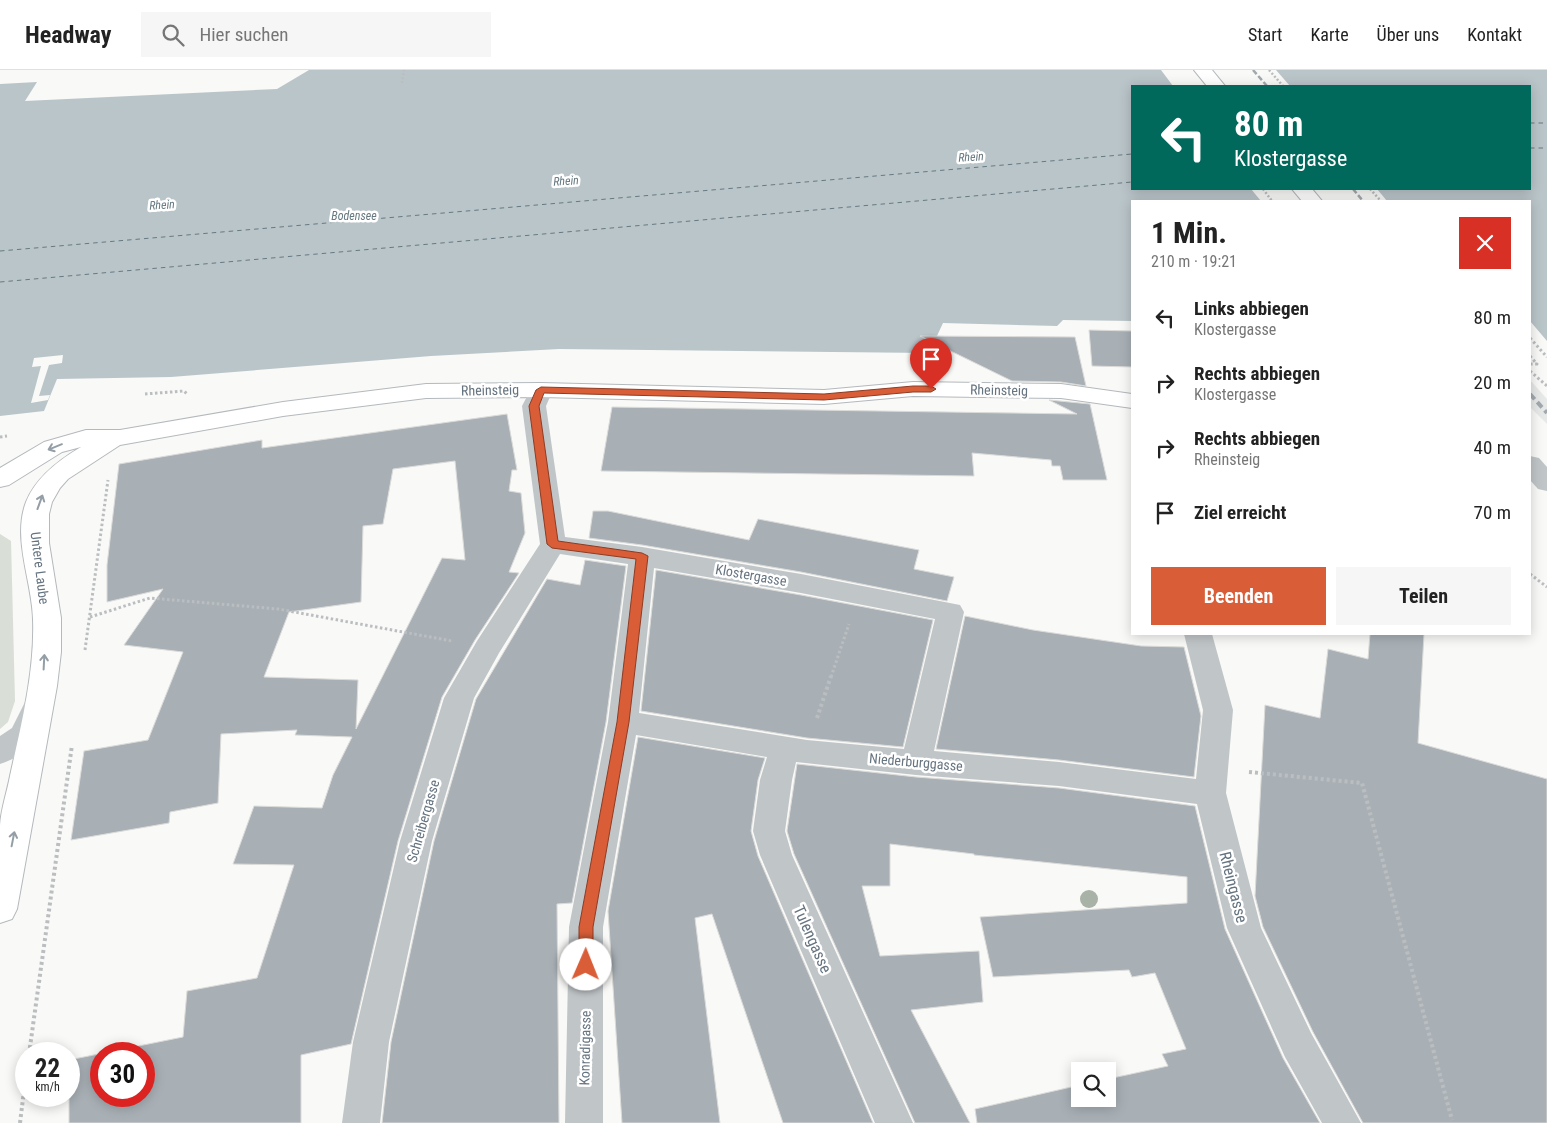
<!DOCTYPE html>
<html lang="de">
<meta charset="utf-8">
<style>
body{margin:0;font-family:"Roboto Condensed",sans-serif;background:#f6f6f6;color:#222;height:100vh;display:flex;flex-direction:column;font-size:19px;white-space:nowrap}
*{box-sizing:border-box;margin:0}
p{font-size:16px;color:#767676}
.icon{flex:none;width:28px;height:28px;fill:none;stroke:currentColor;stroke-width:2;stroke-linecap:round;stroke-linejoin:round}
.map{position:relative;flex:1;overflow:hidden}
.side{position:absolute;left:1131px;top:130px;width:400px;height:435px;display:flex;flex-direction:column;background:#fff;border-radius:0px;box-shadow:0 2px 12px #0003}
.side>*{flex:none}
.hud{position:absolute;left:1131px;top:15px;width:400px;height:105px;border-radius:0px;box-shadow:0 2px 12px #0003;background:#00695c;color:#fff;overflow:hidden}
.tools{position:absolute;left:1071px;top:992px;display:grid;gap:10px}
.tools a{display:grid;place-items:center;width:45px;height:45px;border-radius:0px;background:#fff;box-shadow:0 2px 12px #0003;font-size:25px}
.speed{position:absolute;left:15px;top:972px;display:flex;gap:10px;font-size:25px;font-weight:700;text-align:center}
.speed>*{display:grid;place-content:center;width:65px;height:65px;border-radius:50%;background:#fff;box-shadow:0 2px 12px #0003;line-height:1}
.speed small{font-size:12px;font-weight:400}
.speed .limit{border:8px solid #d22;background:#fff;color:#111}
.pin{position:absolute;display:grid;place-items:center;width:42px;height:42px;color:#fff;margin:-51px -21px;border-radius:50% 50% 50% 0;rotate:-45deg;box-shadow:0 0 5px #0007}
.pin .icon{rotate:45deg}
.me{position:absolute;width:55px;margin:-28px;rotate:1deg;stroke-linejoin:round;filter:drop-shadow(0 0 4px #0008)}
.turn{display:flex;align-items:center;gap:18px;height:105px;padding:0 20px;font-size:22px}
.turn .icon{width:65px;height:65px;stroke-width:2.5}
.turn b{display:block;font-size:35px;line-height:42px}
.round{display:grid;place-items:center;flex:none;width:52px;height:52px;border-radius:0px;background:#f6f6f6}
.headline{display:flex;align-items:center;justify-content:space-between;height:85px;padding:0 20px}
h1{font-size:30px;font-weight:700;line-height:38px}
.primary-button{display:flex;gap:10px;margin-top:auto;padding:10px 20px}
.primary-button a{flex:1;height:58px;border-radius:0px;background:#d95d37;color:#fff;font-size:20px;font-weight:700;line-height:58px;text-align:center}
.primary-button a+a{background:#f6f6f6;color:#222}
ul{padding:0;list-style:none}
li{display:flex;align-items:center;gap:15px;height:65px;padding:0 20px}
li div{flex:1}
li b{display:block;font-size:19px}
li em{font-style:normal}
header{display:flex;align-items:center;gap:30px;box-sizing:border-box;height:70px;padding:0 25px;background:#fff;border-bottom:1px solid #e0e0e0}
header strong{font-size:24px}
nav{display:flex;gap:28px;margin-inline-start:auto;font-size:18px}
.search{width:350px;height:45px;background:#f6f6f6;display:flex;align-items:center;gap:12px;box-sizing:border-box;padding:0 18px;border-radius:0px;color:#767676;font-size:19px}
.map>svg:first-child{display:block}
</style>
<header>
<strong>Headway</strong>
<div class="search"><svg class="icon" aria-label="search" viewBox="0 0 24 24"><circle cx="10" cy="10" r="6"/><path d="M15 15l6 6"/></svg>Hier suchen</div>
<nav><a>Start</a><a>Karte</a><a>Über uns</a><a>Kontakt</a></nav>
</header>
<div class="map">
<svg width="1547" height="1053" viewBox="0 0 1547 1053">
<rect width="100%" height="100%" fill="#f9f9f7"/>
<!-- built -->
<polygon fill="#e7e8e8" points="1530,310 1547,329 1547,354 1530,337"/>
<!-- green -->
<polygon fill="#d9ded6" points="0,464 11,471 15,631 8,652 0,659"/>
<!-- water -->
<path fill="#bac5c9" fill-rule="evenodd" d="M309,0H1547V271L1530,251V131H1132V251L1063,250L1057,256L943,253L929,283L559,279L431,286L171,307L57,309L44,341L0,346V14L37,12L25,31L277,19ZM1132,16H1530V119H1132Z"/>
<!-- pier -->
<g fill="#f9f9f7">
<polygon points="1161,0 1276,0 1290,16 1173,16"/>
<polygon points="1251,119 1377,119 1387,131 1261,131"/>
<polygon points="63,285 62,293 49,295 39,326 50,325 48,330 31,333 41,296 32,297 34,288"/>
</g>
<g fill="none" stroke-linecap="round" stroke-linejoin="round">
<!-- ferry -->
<g stroke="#667981" stroke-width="1" stroke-dasharray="4.5 4" stroke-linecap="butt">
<polyline points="1530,53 1547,53"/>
<polyline points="1530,78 1547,78"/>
<polyline points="0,181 1132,84"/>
<polyline points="0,212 1132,112"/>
</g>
</g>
<!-- building -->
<g fill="#a8b0b6" stroke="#dbdbd9" fill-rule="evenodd">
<polygon points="1089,260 1132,261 1132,297 1092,296"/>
<polygon points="920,266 1075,267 1086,316 1061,312 1012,311"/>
<polygon points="1049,330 1090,334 1107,410 1063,410 1060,396 1052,396 1051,390 972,383 974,406 601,401 612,337 1077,344"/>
<path d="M507,344L517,400H512L509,421L521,423L525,463L509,502L519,503L475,570L442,627L398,771L351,974L301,985V1053H69V990L183,967L187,921L257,908L294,795L233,794L254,736L322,738L333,705L352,667L295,665L297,660L221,664L218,733L170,742L169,753L71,770L84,681L148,670L183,582L124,575L163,519L107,532V495L119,394L262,370V378ZM455,391L465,490L442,488L356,659L358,610L264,607L289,542L361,532L363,456L383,454L393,399ZM101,984H144V1026H101Z"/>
<polygon points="593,441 608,441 749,470 758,449 919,480 914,499 954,507 947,531 801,502 642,475 589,468"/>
<polygon points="585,490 626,496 606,652 572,833 557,834 559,1053 382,1053 391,972 434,771 476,629 547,509 580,515"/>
<polygon points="656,500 801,525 933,550 903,677 807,668 641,641"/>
<polygon points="965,546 1033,560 1141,576 1184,577 1201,646 1194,707 1059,690 936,679"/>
<polygon points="1370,564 1424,564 1418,673 1547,709 1547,1053 1363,1053 1313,962 1263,857 1255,826 1265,635 1320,648 1328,579 1368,589"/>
<polygon points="638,667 765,688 758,710 751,761 758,786 873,1053 783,1053 712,844 695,848 720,1053 622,1053 608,841"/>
<polygon points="797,694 916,707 1059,718 1195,736 1225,859 1283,988 1320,1053 977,1053 975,1039 1080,1015 1080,1029 1108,1029 1108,1009 1168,996 1162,984 1186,979 1155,903 1132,907 1129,900 993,907 980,847 1187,833 1187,807 974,785 974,784 890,774 890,816 862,816 880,886 979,881 983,932 911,940 970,1053 915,1053 794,784 787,761"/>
</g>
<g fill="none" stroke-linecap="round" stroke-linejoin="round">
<!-- major casing -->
<g stroke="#b4b9bd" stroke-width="2">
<g id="major">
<polygon points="1194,0 1212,0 1225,16 1207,16"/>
<polygon points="1292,119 1312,119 1322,131 1302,131"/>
<path d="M913,312L1061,314L1132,324V338L1061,328L913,326L824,334L541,327L426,328L283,346L120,375L68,409L60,418L52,432L49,444V473L61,548V582L57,616L17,839L12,849L0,853C0,821 0,787 0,755C1,739 7,722 10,706C21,655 35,602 33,549C32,511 12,469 26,432C36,407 59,390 81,377L62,382L9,415L0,417V398L44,372L86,360H120L283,332L426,314L541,313L824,320Z"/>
</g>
</g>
<!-- path-far2 -->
<g stroke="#bbbec0" stroke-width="2.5" stroke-dasharray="2 2" stroke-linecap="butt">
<polyline points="1269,0 1283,16"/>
<polyline points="402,13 404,0"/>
<polyline points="1263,119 1272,131"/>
<polyline points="1370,119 1381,131"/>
</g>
<!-- path-far1 -->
<g stroke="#bbbec0" stroke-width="3" stroke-dasharray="2.5 2.5" stroke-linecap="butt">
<polyline points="1530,268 1547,287"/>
<polyline points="1530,286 1537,294 1530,294"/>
<polyline points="1530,301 1547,316"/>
<polyline points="145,324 184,321 188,325"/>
<polyline points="0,367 7,366"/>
<polyline points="1530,504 1547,517"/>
<polyline points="90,547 150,528 278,539 452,571"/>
<polyline points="85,580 108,410"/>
<polyline points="831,607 849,554"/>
</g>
<!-- path -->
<g stroke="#bbbec0" stroke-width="4" stroke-dasharray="3 3" stroke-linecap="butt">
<polyline points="817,648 831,606"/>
<polyline points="1249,702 1362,713 1452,1050"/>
<polyline points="29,984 72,675"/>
<polyline points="20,1053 26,1004"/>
</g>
<!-- minor -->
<g fill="#c0c5c8" fill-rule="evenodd">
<path d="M541,313L549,315L553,320L546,336L565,467L642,477L801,504L960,535L964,542L934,681L1059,692L1196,709L1203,640L1184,564H1212L1233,640L1226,723L1261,858L1311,963L1361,1053H1322L1285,987L1227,858L1197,734L1059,716L916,705L796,692L792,710L785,761L792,785L913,1053H875L760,785L753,761L760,710L767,687L636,665L603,857V1053H565L569,857L608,652L628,494L560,484L499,583L474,628L432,771L389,972L380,1053H342L353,972L400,771L444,628L477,571L540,474L522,336L533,315ZM654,498L801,523L935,549L904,679L807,670L639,643Z"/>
<polygon points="1530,386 1539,388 1547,397 1547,421 1538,419 1530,410"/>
<path d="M36,627L46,630L51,638C38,667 32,683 0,694V666L12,658L26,630Z"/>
</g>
<!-- major -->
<use href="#major" fill="#fff" fill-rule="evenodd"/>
<!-- rail-far1 -->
<g stroke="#a2a9ae" stroke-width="2.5" stroke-dasharray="5.5 2.5" stroke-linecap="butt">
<polyline points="1253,0 1267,16"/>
<polyline points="1353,119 1363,131"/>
</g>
<!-- rail -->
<polyline stroke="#a2a9ae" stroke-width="4" stroke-dasharray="7 4" stroke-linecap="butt" points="1530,324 1547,343"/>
</g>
<!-- trees -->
<circle fill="#a9b2a6" cx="1089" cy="829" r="9"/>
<!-- one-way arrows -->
<defs><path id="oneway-shaft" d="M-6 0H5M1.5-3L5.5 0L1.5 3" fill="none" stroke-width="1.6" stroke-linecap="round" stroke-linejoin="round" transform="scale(1.25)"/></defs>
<g stroke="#949ea6">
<use href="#oneway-shaft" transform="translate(55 377) rotate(158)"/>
<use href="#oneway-shaft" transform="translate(40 432) rotate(-70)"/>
<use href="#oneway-shaft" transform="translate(44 592) rotate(-87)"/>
<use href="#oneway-shaft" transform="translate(13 769) rotate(-79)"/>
</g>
<!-- route -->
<polygon fill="#d95d37" stroke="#8d3c24" points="913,316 931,316 936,319 931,322 913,322 824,330 544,323 539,336 558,471 642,483 648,486 629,652 593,857 593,895 591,900 586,902 581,900 579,895 579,857 617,652 636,489 552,478 547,474 529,336 536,320 541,317 824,324"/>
<g text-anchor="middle" stroke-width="5" stroke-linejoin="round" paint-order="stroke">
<!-- far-water labels -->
<g font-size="12" font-style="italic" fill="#667981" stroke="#fff">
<text transform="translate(971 87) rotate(-3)" y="4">Rhein</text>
<text transform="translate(566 111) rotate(-3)" y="4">Rhein</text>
<text transform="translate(162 135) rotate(-3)" y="4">Rhein</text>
<text x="354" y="150">Bodensee</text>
</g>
<!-- street labels -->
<g font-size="14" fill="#667480" stroke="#fff">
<text transform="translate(490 320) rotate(-1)" y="5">Rheinsteig</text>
<text transform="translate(999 320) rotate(1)" y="5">Rheinsteig</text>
<text transform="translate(40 498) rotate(83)" y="5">Untere Laube</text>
<text transform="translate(751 505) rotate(10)" y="5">Klostergasse</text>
<text transform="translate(916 692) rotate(5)" y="5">Niederburggasse</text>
<text transform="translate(423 751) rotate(-74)" y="5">Schreibergasse</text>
<text transform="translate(585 978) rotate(-89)" y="5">Konradigasse</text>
</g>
<!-- near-street labels -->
<g font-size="16" fill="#667480" stroke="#fff">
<text transform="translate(1234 817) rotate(76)" y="6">Rheingasse</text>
<text transform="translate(813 869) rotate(66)" y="6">Tulengasse</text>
</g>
</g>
</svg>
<div class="tools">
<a><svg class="icon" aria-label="search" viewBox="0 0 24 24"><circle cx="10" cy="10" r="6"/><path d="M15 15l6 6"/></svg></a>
</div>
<div class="speed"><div>22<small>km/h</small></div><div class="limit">30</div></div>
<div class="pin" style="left:931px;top:319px;background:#d93025"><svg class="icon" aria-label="arrive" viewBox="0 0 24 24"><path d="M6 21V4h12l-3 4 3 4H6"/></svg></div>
<svg class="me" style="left:586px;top:895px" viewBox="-20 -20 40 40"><circle r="19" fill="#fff"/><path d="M0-13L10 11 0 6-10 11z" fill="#d95d37"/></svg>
<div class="hud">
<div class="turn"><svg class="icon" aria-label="left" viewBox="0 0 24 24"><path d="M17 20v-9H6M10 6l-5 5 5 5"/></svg><div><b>80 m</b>Klostergasse</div></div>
</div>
<section class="side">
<div class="headline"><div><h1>1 Min.</h1><p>210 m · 19:21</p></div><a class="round" style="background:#d93025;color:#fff"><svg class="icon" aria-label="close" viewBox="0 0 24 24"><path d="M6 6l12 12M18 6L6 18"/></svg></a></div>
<ul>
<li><svg class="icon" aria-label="left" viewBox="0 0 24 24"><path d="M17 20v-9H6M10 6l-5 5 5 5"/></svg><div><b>Links abbiegen</b><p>Klostergasse</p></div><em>80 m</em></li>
<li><svg class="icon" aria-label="right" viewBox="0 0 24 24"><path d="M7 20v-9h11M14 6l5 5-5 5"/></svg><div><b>Rechts abbiegen</b><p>Klostergasse</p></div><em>20 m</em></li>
<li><svg class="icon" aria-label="right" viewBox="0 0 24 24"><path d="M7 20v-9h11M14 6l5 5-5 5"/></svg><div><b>Rechts abbiegen</b><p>Rheinsteig</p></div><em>40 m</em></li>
<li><svg class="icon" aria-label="arrive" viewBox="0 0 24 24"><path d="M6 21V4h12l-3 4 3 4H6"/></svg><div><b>Ziel erreicht</b></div><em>70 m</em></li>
</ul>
<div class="primary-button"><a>Beenden</a><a>Teilen</a></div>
</section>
</div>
